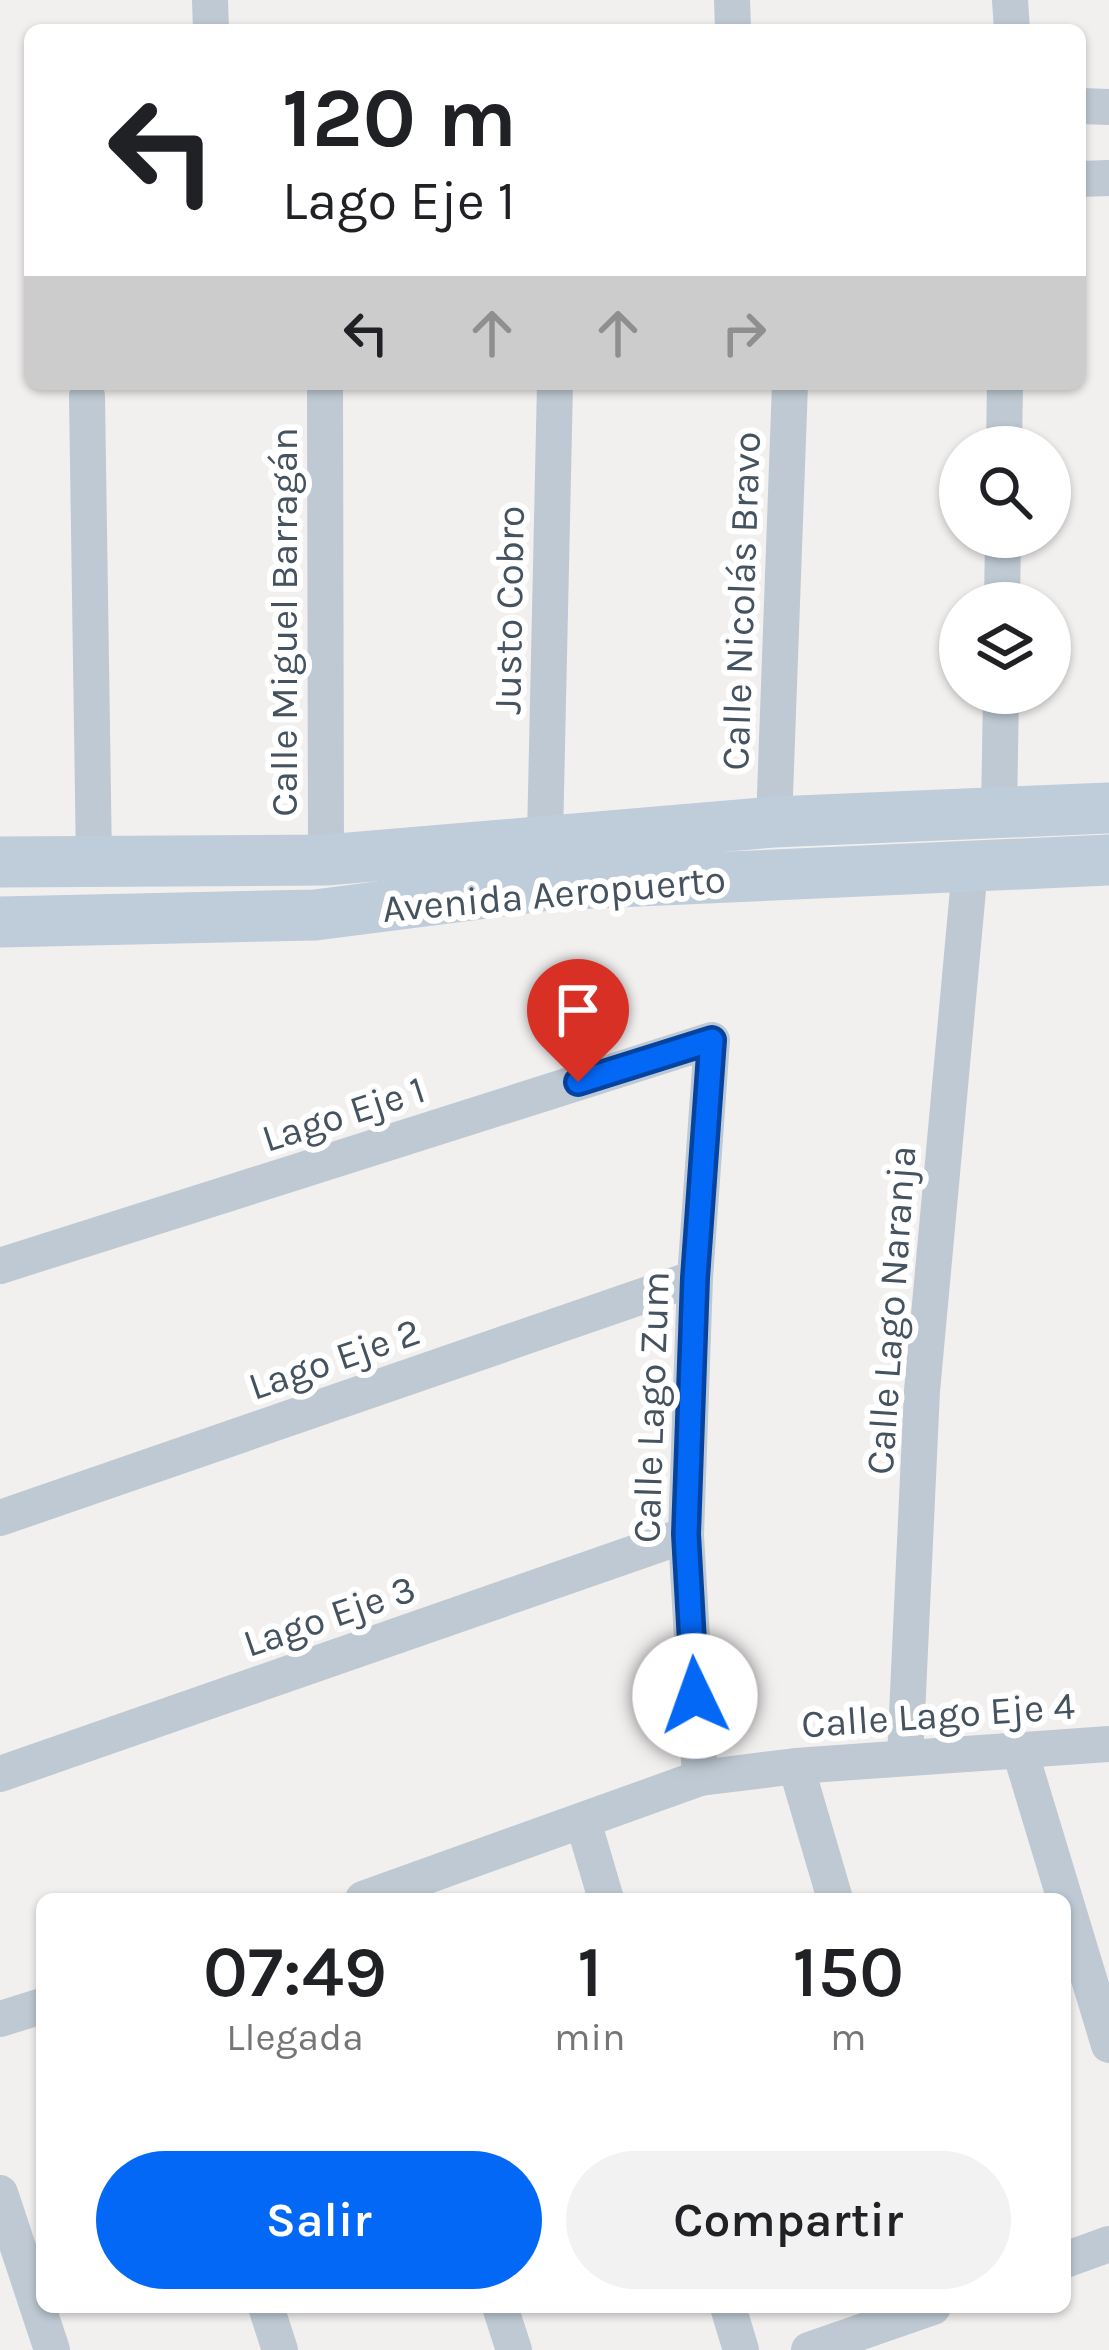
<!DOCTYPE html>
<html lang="es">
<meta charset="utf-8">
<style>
body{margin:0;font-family:Karla,sans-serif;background:#f2f2f2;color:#202124;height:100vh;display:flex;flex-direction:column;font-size:45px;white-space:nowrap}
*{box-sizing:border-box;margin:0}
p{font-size:39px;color:#757577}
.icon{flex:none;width:66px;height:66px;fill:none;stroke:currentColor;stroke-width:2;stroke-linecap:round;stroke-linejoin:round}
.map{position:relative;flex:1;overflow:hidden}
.details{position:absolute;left:36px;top:1893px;width:1035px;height:420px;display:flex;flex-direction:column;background:#fff;border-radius:18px;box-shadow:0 3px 9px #0004}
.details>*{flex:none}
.hud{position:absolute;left:24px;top:24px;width:1062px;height:366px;border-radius:18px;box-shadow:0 3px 9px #0004;background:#fff;color:#202124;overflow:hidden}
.controls{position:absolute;left:939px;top:426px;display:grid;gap:24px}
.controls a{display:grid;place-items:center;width:132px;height:132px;border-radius:50%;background:#fff;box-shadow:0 3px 9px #0004;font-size:60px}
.pin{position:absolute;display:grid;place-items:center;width:102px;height:102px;color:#fff;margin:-123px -51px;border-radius:50% 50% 50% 0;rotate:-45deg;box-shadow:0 0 12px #0007}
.pin .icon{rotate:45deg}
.me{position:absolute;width:132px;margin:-66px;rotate:357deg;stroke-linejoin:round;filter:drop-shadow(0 0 9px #0008)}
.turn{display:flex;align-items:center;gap:42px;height:252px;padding:0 60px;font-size:54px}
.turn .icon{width:156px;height:156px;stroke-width:2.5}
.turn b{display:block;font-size:84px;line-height:102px}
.lanes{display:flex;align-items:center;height:114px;padding:0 60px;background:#0003;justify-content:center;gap:60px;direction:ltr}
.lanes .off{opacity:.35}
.eta{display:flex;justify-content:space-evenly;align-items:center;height:204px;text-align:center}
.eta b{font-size:72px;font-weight:600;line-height:84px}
.action{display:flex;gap:24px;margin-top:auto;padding:24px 60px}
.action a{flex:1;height:138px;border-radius:72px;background:#0468f6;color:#fff;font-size:48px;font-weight:600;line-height:138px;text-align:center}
.action a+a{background:#f2f2f2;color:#202124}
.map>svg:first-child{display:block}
</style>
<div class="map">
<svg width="1109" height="2350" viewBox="0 0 1109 2350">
<rect width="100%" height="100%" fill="#f2efef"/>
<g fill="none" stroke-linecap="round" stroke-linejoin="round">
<!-- street -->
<g stroke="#bec9d3" stroke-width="36">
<polyline points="210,0 211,30"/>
<polyline points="732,0 733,30"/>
<polyline points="1010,0 1012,30"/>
<polyline points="1080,106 1109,107"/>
<polyline points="1080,179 1109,178"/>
<polyline points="325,384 326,860"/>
<polyline points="87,396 94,862"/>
<polyline points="1004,447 1005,384"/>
<polyline points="1002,603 1003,537"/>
<polyline points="999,812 1001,693"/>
<polyline points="774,822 790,384"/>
<polyline points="545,838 555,384"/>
<polyline points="0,1266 712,1040 695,1278 686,1535 700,1778"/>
<polyline points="0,1518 695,1278"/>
<polyline points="1020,1751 1109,2045"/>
<polyline points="905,1758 922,1391 970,868"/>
<polyline points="796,1766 835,1899"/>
<polyline points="0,1774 686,1535"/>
<polyline points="583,1821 606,1899"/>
<polyline points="363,1899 700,1778 796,1766 1109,1744"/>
<polyline points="0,2019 42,2006"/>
<polyline points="0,2193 52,2350"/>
<polyline points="1065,2260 1109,2244"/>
<polyline points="266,2307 280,2350"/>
<polyline points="500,2307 514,2350"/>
<polyline points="728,2307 741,2350"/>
<polyline points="809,2350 933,2307"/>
</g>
<!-- secondary -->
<g stroke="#bfccda" stroke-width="51">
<polyline points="0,862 326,860 774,822 1109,808"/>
<polyline points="0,922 315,915 549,885 1109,860"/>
</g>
</g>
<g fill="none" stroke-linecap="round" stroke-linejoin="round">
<!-- route casing -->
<g stroke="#0344a0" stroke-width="30">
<polyline id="route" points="578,1082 712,1040 695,1278 686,1534 695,1696"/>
</g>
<!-- route -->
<use href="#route" stroke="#0468f6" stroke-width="21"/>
</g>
<g text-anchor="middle" stroke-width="12" stroke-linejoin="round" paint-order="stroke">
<!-- street labels -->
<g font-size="39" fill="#45525f" stroke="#fff">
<text transform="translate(740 601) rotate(-88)" y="14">Calle Nicolás Bravo</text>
<text transform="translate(508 610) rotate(-89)" y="14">Justo Cobro</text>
<text transform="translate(283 622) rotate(-90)" y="14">Calle Miguel Barragán</text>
<text transform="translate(554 893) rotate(-5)" y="14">Avenida Aeropuerto</text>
<text transform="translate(343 1113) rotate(-18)" y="14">Lago Eje 1</text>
<text transform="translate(890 1310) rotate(-86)" y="14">Calle Lago Naranja</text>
<text transform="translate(334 1358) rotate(-19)" y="14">Lago Eje 2</text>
<text transform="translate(650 1407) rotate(-88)" y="14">Calle Lago Zum</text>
<text transform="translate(329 1615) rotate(-19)" y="14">Lago Eje 3</text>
<text transform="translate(938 1714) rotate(-4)" y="14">Calle Lago Eje 4</text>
</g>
</g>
</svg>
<div class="controls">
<a><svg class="icon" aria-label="search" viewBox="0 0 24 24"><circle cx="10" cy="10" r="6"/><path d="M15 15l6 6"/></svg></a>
<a><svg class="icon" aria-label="layers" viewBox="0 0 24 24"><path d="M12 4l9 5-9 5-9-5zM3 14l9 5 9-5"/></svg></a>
</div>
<div class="pin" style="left:578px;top:1082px;background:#d93025"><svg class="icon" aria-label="arrive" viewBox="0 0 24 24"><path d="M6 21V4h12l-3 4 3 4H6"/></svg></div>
<svg class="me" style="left:695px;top:1696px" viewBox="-20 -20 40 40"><circle r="19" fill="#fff"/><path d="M0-13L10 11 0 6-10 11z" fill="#0468f6"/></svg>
<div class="hud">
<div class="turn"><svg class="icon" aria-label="left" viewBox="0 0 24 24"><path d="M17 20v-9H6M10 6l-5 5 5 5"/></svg><div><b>120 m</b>Lago Eje 1</div></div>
<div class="lanes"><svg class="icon" aria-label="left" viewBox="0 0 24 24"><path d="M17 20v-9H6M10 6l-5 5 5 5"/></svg><svg class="icon off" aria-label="ahead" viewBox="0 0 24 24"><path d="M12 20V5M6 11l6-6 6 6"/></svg><svg class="icon off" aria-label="ahead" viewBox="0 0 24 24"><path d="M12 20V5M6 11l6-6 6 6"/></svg><svg class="icon off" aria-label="right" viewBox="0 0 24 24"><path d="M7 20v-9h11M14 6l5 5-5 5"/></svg></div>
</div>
<section class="details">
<div class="eta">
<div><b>07:49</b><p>Llegada</p></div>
<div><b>1</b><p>min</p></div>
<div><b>150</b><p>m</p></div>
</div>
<div class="action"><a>Salir</a><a>Compartir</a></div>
</section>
</div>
